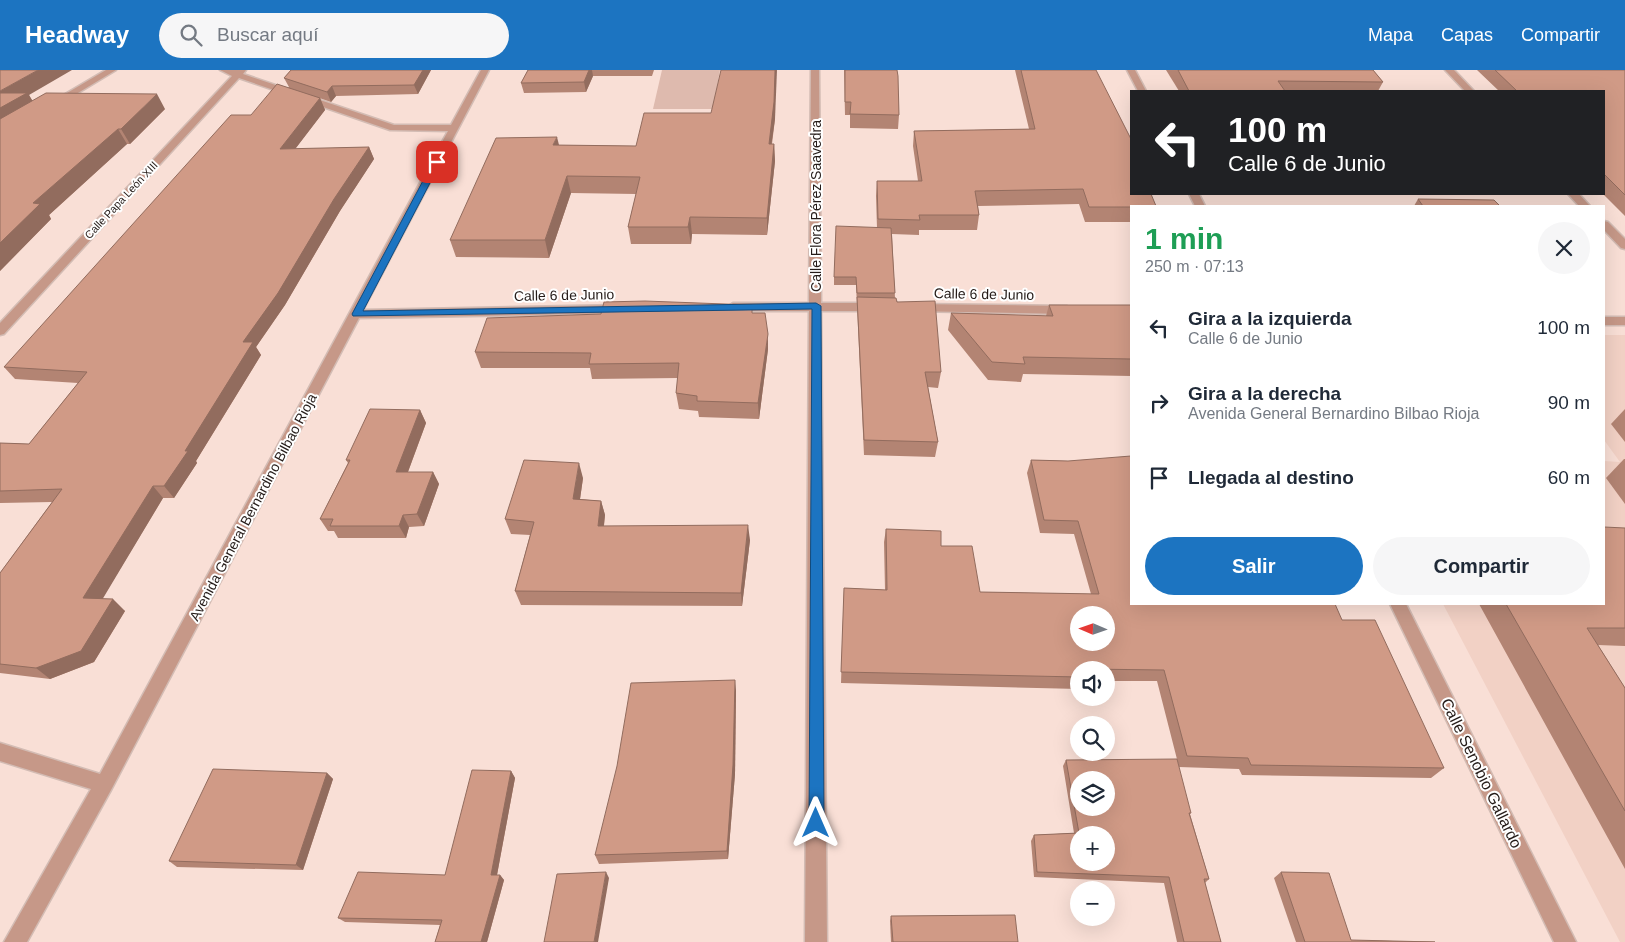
<!DOCTYPE html>
<html lang="es">
<meta charset="utf-8">
<style>
body{margin:0;font-family:Arial,sans-serif;background:#f6f6f7;color:#1f2937;height:100vh;display:flex;flex-direction:column;font-size:19px;white-space:nowrap}
*{box-sizing:border-box;margin:0}
p{font-size:16px;color:#747a83}
.icon{flex:none;width:28px;height:28px;fill:none;stroke:currentColor;stroke-width:2;stroke-linecap:round;stroke-linejoin:round}
.map{position:relative;flex:1;overflow:hidden}
.details{position:absolute;left:1130px;top:135px;width:475px;height:400px;display:flex;flex-direction:column;background:#fff;border-radius:0px;box-shadow:0 5px 20px #0002}
.details>*{flex:none}
.hud{position:absolute;left:1130px;top:20px;width:475px;height:105px;border-radius:0px;box-shadow:0 5px 20px #0002;background:#202124;color:#fff;overflow:hidden}
.needle{width:32px;rotate:272deg}
.fabs{position:absolute;left:1070px;top:536px;display:grid;gap:10px}
.fabs a{display:grid;place-items:center;width:45px;height:45px;border-radius:50%;background:#fff;box-shadow:0 5px 20px #0002;font-size:25px}
.pin{position:absolute;display:grid;place-items:center;width:42px;height:42px;color:#fff;margin:-21px;border-radius:10px;box-shadow:0 2px 8px #0006}
.me{position:absolute;width:55px;margin:-28px;rotate:0deg;stroke-linejoin:round;filter:drop-shadow(0 0 4px #0008)}
.turn{display:flex;align-items:center;gap:18px;height:105px;padding:0 15px;font-size:22px}
.turn .icon{width:65px;height:65px;stroke-width:2.5}
.turn b{display:block;font-size:35px;line-height:42px}
.round{display:grid;place-items:center;flex:none;width:52px;height:52px;border-radius:26px;background:#f6f6f7}
.head{display:flex;align-items:center;justify-content:space-between;height:85px;padding:0 15px}
h1{font-size:30px;font-weight:700;line-height:38px;color:#1e9e55}
.button{display:flex;gap:10px;margin-top:auto;padding:10px 15px}
.button a{flex:1;height:58px;border-radius:30px;background:#1c74c1;color:#fff;font-size:20px;font-weight:700;line-height:58px;text-align:center}
.button a+a{background:#f6f6f7;color:#1f2937}
ul{padding:0;list-style:none}
li{display:flex;align-items:center;gap:15px;height:75px;padding:0 15px}
li div{flex:1}
li b{display:block;font-size:19px}
li em{font-style:normal}
header{display:flex;align-items:center;gap:30px;box-sizing:border-box;height:70px;padding:0 25px;background:#1c74c1;color:#fff}
header strong{font-size:24px}
nav{display:flex;gap:28px;margin-inline-start:auto;font-size:18px}
.search{width:350px;height:45px;background:#f6f6f7;display:flex;align-items:center;gap:12px;box-sizing:border-box;padding:0 18px;border-radius:28px;color:#747a83;font-size:19px}
.map>svg:first-child{display:block}
</style>
<header>
<strong>Headway</strong>
<div class="search"><svg class="icon" aria-label="search" viewBox="0 0 24 24"><circle cx="10" cy="10" r="6"/><path d="M15 15l6 6"/></svg>Buscar aquí</div>
<nav><a>Mapa</a><a>Capas</a><a>Compartir</a></nav>
</header>
<div class="map">
<svg width="1625" height="872" viewBox="0 0 1625 872">
<rect width="100%" height="100%" fill="#f9dfd6"/>
<!-- built -->
<polygon fill="#f2d1c5" points="1604,265 1625,265 1625,872 1620,872 1443,534 1604,534 1604,391 1620,392 1604,370"/>
<!-- green -->
<polygon fill="#debaae" points="662,0 720,0 713,39 653,39"/>
<g fill="none" stroke-linecap="round" stroke-linejoin="round">
<!-- minor casing -->
<g stroke="#d3bcb4" stroke-width="3">
<g id="minor">
<polygon points="106,0 116,0 58,35 55,36 50,33"/>
<polygon points="220,0 246,0 243,4 394,55 451,55 481,0 489,0 363,240 622,235 628,239 622,243 359,248 111,720 27,872 4,872 91,719 0,691 0,673 100,704 448,61 390,60 239,8 4,264 0,265 0,253 232,6"/>
<polygon points="811,0 819,0 821,233 877,233 883,237 877,241 821,241 827,872 805,872 809,241 733,241 727,237 733,233 809,233"/>
<polygon points="1127,0 1135,0 1146,21 1138,21"/>
<polygon points="1445,0 1454,0 1474,21 1465,21"/>
<polygon points="1189,124 1199,124 1205,136 1195,136"/>
<polygon points="1568,124 1579,124 1590,136 1579,136"/>
<polygon points="1604,151 1608,152 1625,169 1625,179 1621,178 1604,160"/>
<polygon points="915,234 1067,236 1073,240 1067,244 911,241 909,238 911,235"/>
<rect x="1604" y="247" width="21" height="8"/>
<polygon points="1390,534 1406,534 1576,872 1554,872"/>
</g>
</g>
<!-- minor -->
<use href="#minor" fill="#c69888" fill-rule="evenodd"/>
</g>
<!-- wall -->
<g fill="#b38473">
<polygon points="291,0 431,0 418,24 336,26 331,32 293,19 320,28 325,40 295,79 369,77 374,89 340,141 285,235 256,277 261,285 196,391 197,393 174,428 163,428 102,529 125,541 94,592 50,609 0,603 0,503 52,432 0,433 0,373 29,374 78,313 15,309 4,297 289,17 284,8"/>
<polygon points="528,0 654,0 652,6 593,6 586,22 524,23 521,13"/>
<polygon points="844,0 897,0 899,45 898,59 850,58 850,45 845,45"/>
<polygon points="1015,0 1096,0 1131,136 1131,152 1085,152 1079,134 978,136 979,145 977,160 919,160 919,165 892,164 895,228 941,302 938,318 928,317 938,372 935,387 864,385 856,215 834,215 834,207 877,158 876,126 877,111 918,111 913,76 914,61 1029,59"/>
<polygon points="1166,0 1373,0 1383,12 1378,21 1179,21"/>
<polygon points="1477,0 1625,0 1625,146 1603,124 1604,124 1604,21 1499,21"/>
<polygon points="29,25 32,31 165,39 130,74 127,74 49,145 51,149 0,201"/>
<polygon points="775,49 772,74 774,74 775,91 767,165 692,164 691,174 631,174 628,157 636,124 571,123 549,188 456,187 450,170 559,75 636,76"/>
<polygon points="1418,129 1500,136 1414,136"/>
<polygon points="1049,235 1131,235 1131,306 1023,304 1021,312 988,310 948,260 951,243 1046,246"/>
<polygon points="753,243 768,279 759,349 699,347 698,341 679,339 676,323 678,308 592,309 590,298 481,298 475,282"/>
<polygon points="1625,339 1625,372 1611,354"/>
<polygon points="420,340 426,353 408,402 433,402 439,414 424,456 409,457 406,468 338,468 334,461 328,461 320,449 348,393 346,390"/>
<polygon points="1624,389 1625,389 1625,434 1606,408"/>
<polygon points="1031,390 1068,391 1131,534 1342,550 1444,698 1431,708 1242,705 1239,699 1179,697 1157,611 1106,611 1106,600 1079,600 1079,619 841,613 844,518 885,520 884,472 886,459 941,476 980,522 1091,524 1074,464 1040,463 1027,403"/>
<polygon points="583,408 580,429 601,431 605,445 604,456 750,470 742,536 521,535 515,521 530,465 511,464 505,449"/>
<polygon points="1625,458 1625,576 1598,575 1625,618 1625,799 1479,534 1604,534"/>
<polygon points="736,620 735,704 728,789 599,794 595,785"/>
<polygon points="1066,690 1191,743 1190,744 1209,809 1205,813 1221,872 1177,872 1164,813 1034,807 1031,771 1034,765 1074,763 1063,696"/>
<polygon points="511,701 515,708 497,805 500,805 504,810 487,872 435,872 440,855 345,852 338,848 445,805"/>
<polygon points="327,703 333,709 303,800 177,797 169,791"/>
<polygon points="1281,802 1351,870 1435,872 1296,872 1274,808"/>
<polygon points="891,846 1018,872 891,872 890,851"/>
</g>
<!-- shaded-wall -->
<g fill="#926c5e">
<polygon points="38,0 72,0 29,25 37,38 0,59 0,21"/>
<polygon points="423,0 431,0 418,24 414,15"/>
<polygon points="589,0 592,0 593,6 586,22 584,12"/>
<polygon points="775,0 777,0 775,49 769,91 769,74"/>
<polygon points="332,16 336,26 331,32 327,22"/>
<polygon points="157,24 165,39 130,74 121,59"/>
<polygon points="320,28 325,40 286,91 280,79"/>
<polygon points="118,59 127,74 49,145 51,149 0,201 0,173 33,133"/>
<polygon points="557,67 561,83 553,75"/>
<polygon points="774,74 775,91 767,165 767,148"/>
<polygon points="369,77 374,89 340,141 285,235 256,277 261,285 196,391 197,393 174,428 164,416 185,381 243,272 334,129"/>
<polygon points="567,106 571,123 549,188 545,170"/>
<polygon points="690,147 692,164 691,174 688,157"/>
<polygon points="768,264 768,279 759,349 758,333"/>
<polygon points="420,340 426,353 403,415 396,402"/>
<polygon points="579,393 583,408 578,443 573,429"/>
<polygon points="433,402 439,414 424,456 417,444"/>
<polygon points="153,416 163,428 96,540 83,528"/>
<polygon points="601,431 605,445 602,470 598,456"/>
<polygon points="403,445 409,457 406,468 399,456"/>
<polygon points="748,455 750,470 742,536 741,523"/>
<polygon points="113,529 125,541 94,592 50,609 36,598"/>
<polygon points="735,610 736,620 735,704 728,789 727,781"/>
<polygon points="511,701 515,708 496,810 491,805"/>
<polygon points="327,703 333,709 303,800 296,795"/>
<polygon points="606,802 609,808 598,872 594,872"/>
<polygon points="500,805 504,810 487,872 481,872"/>
</g>
<!-- building -->
<g fill="#d09a86" stroke="#926c5e" fill-rule="evenodd">
<polygon points="0,0 38,0 0,21"/>
<polygon points="291,0 423,0 414,15 332,16 327,22 284,8"/>
<polygon points="528,0 589,0 584,12 521,13"/>
<polygon points="721,0 775,0 774,32 769,74 774,74 767,148 690,147 688,157 628,157 640,107 567,106 545,170 450,170 496,68 557,67 553,75 636,76 644,43 711,43"/>
<polygon points="845,0 897,0 898,6 899,45 850,44 851,32 845,32"/>
<polygon points="1021,0 1096,0 1131,69 1131,124 1151,124 1156,136 1131,136 1131,137 1089,137 1083,119 975,121 979,145 919,145 920,150 878,149 877,111 922,111 914,61 1035,59"/>
<polygon points="1178,0 1373,0 1383,12 1278,11 1285,21 1189,21"/>
<polygon points="1495,0 1625,0 1625,125 1604,104 1604,21 1517,21"/>
<polygon points="277,14 320,28 280,79 369,77 334,129 278,223 243,272 253,272 185,381 188,381 164,416 153,416 83,528 113,529 81,581 36,598 0,594 0,503 62,419 0,421 0,373 29,374 87,302 4,297 231,45 251,45"/>
<polygon points="0,23 27,23 0,38"/>
<polygon points="46,23 157,24 121,59 118,59 33,133 40,134 0,173 0,49"/>
<polygon points="1418,129 1494,130 1500,136 1423,136"/>
<polygon points="836,156 891,158 895,223 857,223 856,207 834,207"/>
<polygon points="857,227 896,228 897,232 935,231 941,302 925,302 938,372 864,370"/>
<polygon points="645,231 752,235 752,243 765,243 768,264 758,333 697,331 697,326 676,323 679,293 589,294 591,283 475,282 487,248 601,244 604,232"/>
<polygon points="1049,235 1131,235 1131,289 1023,287 1025,294 992,292 951,243 1053,246"/>
<polygon points="370,339 420,340 396,402 433,402 417,444 403,445 399,456 330,456 333,449 320,449 350,390 346,390"/>
<path d="M1131,386V534H1335L1342,550H1375L1444,698L1251,695L1248,688L1187,686L1164,600L1086,599V600H1079V607L841,602L844,518L887,520L886,459L941,461V476H972L980,522L1099,524L1078,451L1044,450L1031,390L1068,391ZM1079,545H1106V572H1079Z"/>
<polygon points="524,390 579,393 573,429 601,431 598,456 748,455 741,523 515,521 534,452 505,449"/>
<polygon points="1604,457 1625,458 1625,558 1587,558 1625,618 1625,741 1506,534 1604,534"/>
<polygon points="735,610 733,695 727,781 595,785 617,696 631,613"/>
<path d="M1177,689L1191,743H1189L1209,809H1204L1221,872H1184L1169,807L1037,802L1034,765L1079,763L1066,690ZM1079,710H1106V738H1079ZM1079,765H1106V792H1079Z"/>
<polygon points="213,699 327,703 296,795 169,791"/>
<polygon points="472,700 511,701 491,805 500,805 481,872 435,872 442,850 338,848 358,802 445,805"/>
<polygon points="606,802 594,872 544,872 557,804"/>
<polygon points="1281,802 1329,803 1351,870 1435,872 1305,872"/>
<polygon points="1015,845 1018,872 893,872 891,846"/>
</g>
<!-- route -->
<polygon fill="#1c74c1" stroke="#124b7d" points="437,89 441,92 363,241 816,233 821,236 824,753 822,758 816,760 811,758 809,753 812,239 353,246 352,244 433,92"/>
<g text-anchor="middle" stroke-width="4" stroke-linejoin="round" paint-order="stroke">
<!-- far-street labels -->
<g font-size="11" fill="#251c19" stroke="#fff">
<text transform="translate(121 130) rotate(-47)" y="4">Calle Papa León XIII</text>
</g>
<!-- street labels -->
<g font-size="14" fill="#251c19" stroke="#fff">
<text transform="translate(816 136) rotate(-90)" y="5">Calle Flora Pérez Saavedra</text>
<text transform="translate(984 224) rotate(1)" y="5">Calle 6 de Junio</text>
<text transform="translate(564 225) rotate(-1)" y="5">Calle 6 de Junio</text>
<text transform="translate(253 437) rotate(-62)" y="5">Avenida General Bernardino Bilbao Rioja</text>
</g>
<!-- near-street labels -->
<g font-size="16" fill="#251c19" stroke="#fff">
<text transform="translate(1482 703) rotate(64)" y="6">Calle Senobio Gallardo</text>
</g>
</g>
</svg>
<div class="fabs">
<a><svg class="needle" viewBox="-14 -14 28 28"><path d="M0-13l5 13h-10z" fill="#e53935"/><path d="M0 13l5-13h-10z" fill="#747a83"/></svg></a>
<a><svg class="icon" aria-label="sound" viewBox="0 0 24 24"><path d="M4 9h4l5-4v14l-5-4H4zM17 9q2 3 0 6"/></svg></a>
<a><svg class="icon" aria-label="search" viewBox="0 0 24 24"><circle cx="10" cy="10" r="6"/><path d="M15 15l6 6"/></svg></a>
<a><svg class="icon" aria-label="layers" viewBox="0 0 24 24"><path d="M12 4l9 5-9 5-9-5zM3 14l9 5 9-5"/></svg></a>
<a>+</a>
<a>−</a>
</div>
<div class="pin" style="left:437px;top:92px;background:#d93025"><svg class="icon" aria-label="arrive" viewBox="0 0 24 24"><path d="M6 21V4h12l-3 4 3 4H6"/></svg></div>
<svg class="me" style="left:816px;top:753px" viewBox="-20 -20 40 40"><path d="M0-17L14 15 0 8-14 15z" fill="#1c74c1" stroke="#fff" stroke-width="4"/></svg>
<div class="hud">
<div class="turn"><svg class="icon" aria-label="left" viewBox="0 0 24 24"><path d="M17 20v-9H6M10 6l-5 5 5 5"/></svg><div><b>100 m</b>Calle 6 de Junio</div></div>
</div>
<section class="details">
<div class="head"><div><h1>1 min</h1><p>250 m · 07:13</p></div><a class="round"><svg class="icon" aria-label="close" viewBox="0 0 24 24"><path d="M6 6l12 12M18 6L6 18"/></svg></a></div>
<ul>
<li><svg class="icon" aria-label="left" viewBox="0 0 24 24"><path d="M17 20v-9H6M10 6l-5 5 5 5"/></svg><div><b>Gira a la izquierda</b><p>Calle 6 de Junio</p></div><em>100 m</em></li>
<li><svg class="icon" aria-label="right" viewBox="0 0 24 24"><path d="M7 20v-9h11M14 6l5 5-5 5"/></svg><div><b>Gira a la derecha</b><p>Avenida General Bernardino Bilbao Rioja</p></div><em>90 m</em></li>
<li><svg class="icon" aria-label="arrive" viewBox="0 0 24 24"><path d="M6 21V4h12l-3 4 3 4H6"/></svg><div><b>Llegada al destino</b></div><em>60 m</em></li>
</ul>
<div class="button"><a>Salir</a><a>Compartir</a></div>
</section>
</div>
